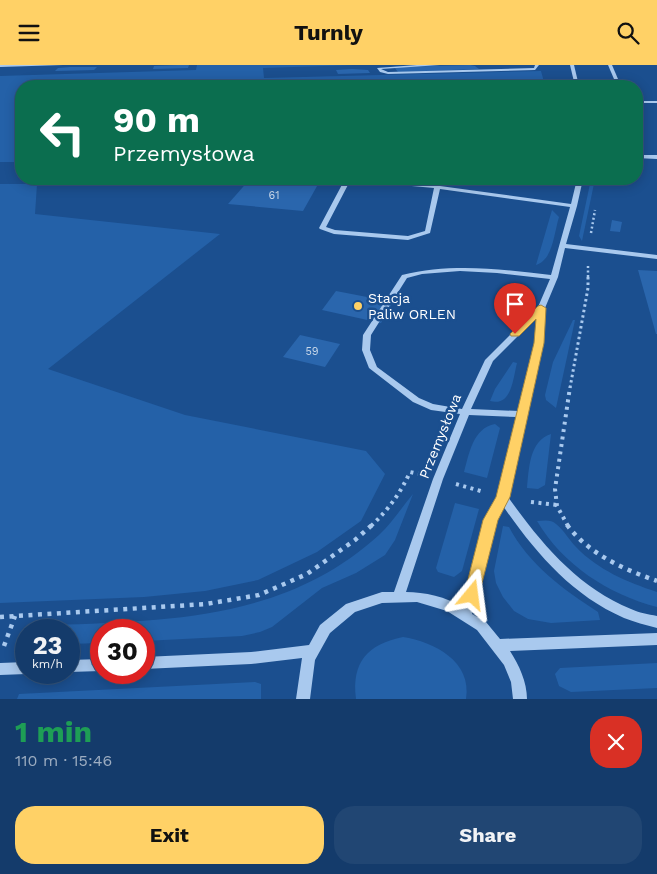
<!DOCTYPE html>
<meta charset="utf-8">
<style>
body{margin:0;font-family:"Work Sans",sans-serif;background:#214673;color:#f1f3f6;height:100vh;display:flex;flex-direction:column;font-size:19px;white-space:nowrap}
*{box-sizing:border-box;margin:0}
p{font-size:16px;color:#9dadc1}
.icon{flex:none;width:28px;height:28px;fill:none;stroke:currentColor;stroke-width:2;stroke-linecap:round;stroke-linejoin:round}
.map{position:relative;height:634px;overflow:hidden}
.panel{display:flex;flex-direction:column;background:#143b6b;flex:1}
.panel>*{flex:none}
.hud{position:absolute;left:15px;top:15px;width:628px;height:105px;border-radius:20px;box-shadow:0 2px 12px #0003,0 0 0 1px #33557e;background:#0b6e4f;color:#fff;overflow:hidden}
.speed{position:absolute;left:15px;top:554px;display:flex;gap:10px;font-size:25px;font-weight:700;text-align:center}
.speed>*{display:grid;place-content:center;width:65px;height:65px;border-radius:50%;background:#143b6b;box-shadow:0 2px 12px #0003,0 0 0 1px #33557e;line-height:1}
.speed small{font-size:12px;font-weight:400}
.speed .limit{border:8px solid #d22;background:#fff;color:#111}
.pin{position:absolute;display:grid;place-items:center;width:42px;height:42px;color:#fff;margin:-51px -21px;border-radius:50% 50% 50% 0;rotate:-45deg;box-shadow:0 0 5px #0007}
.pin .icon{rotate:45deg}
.me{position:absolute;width:55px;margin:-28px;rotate:16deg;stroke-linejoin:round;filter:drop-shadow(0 0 4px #0008)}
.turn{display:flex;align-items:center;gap:18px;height:105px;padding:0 15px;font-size:22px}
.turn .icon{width:65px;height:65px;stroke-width:2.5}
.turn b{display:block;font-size:35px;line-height:42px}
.round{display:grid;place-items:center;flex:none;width:52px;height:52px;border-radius:20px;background:#214673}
.overview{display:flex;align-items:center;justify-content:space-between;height:85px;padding:0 15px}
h1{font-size:30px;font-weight:700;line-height:38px;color:#1e9e55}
.action{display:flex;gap:10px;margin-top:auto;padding:10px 15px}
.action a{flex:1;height:58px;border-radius:20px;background:#ffd166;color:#111;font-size:20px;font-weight:700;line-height:58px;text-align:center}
.action a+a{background:#214673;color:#f1f3f6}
header{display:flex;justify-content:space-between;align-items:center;height:65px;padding:0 15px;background:#ffd166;color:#111;font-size:22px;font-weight:700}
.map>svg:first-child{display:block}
</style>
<header><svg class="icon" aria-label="menu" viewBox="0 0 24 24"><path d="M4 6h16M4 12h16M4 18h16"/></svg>Turnly<svg class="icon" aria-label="search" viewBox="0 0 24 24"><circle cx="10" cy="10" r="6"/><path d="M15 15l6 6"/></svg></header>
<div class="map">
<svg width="657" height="634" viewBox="0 0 657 634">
<rect width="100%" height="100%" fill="#1b4f8f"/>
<!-- green -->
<g fill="#2461a8">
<polygon points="197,0 355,0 263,3 264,13 541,6 544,17 524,21 21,21 21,97 0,97 0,11 196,5"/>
<polygon points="591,114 595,114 582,176 579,171"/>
<polygon points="0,119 37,119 35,149 220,169 48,304 185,350 366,386 385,409 361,456 317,487 258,515 205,526 144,532 0,538"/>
<path d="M552,145L559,152C554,168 553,195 536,200Z"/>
<polygon points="573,255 575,255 556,343 546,335 545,330 553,297"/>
<path d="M513,297L517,298C513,313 512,342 490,336L495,324Z"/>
<path d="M495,359L500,363L487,413L464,407C469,389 473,363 495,359Z"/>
<path d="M551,369L545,420L538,424L527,423C529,404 529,376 551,369Z"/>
<path d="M413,429L395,475L385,490L356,508L322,523L272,562L260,567L242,571L144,576V565H101V578L69,579V565H41L53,560C170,556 287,554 379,470C392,458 402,442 413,429Z"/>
<polygon points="455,438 479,444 462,506 454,512 438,507 436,503"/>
<path d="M537,456C543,456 551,454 556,459C564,465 569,475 576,482C598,505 627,517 657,527V542C608,529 563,500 537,456Z"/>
<path d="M503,461L509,462C529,500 564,525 598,547L600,555L551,558L528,554L514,546L503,532L496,518L494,506Z"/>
<path d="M403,572C434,577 472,596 466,634H356C351,597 368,579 403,572Z"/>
<polygon points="657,598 657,623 571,627 559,621 555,609 560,603"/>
<polygon points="255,617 261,619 261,634 17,634 19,629"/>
</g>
<!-- building -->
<g fill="#2a66ad">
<polygon points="178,0 189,0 188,3 153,4 154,1"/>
<polygon points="470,0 475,1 479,4 398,7 394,2"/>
<polygon points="70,2 97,2 94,5 55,6 58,3"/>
<polygon points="352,4 368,5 370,8 338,9 336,5"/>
<polygon points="250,114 321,114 303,146 228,139"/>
<polygon points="612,155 622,157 620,167 610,166"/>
<polygon points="638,205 657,206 657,269 656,269"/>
<polygon points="336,226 393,237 381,258 322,245"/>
<polygon points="300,270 340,279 325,302 283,292"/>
</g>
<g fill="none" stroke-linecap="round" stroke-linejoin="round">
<!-- path-far3 -->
<g stroke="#a9c9ee" stroke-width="2.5" stroke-dasharray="2 2.5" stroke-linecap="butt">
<polyline points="591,168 595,145"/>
<polyline points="588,201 588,213"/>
</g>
<!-- path-far2 -->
<polyline stroke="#a9c9ee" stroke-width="3" stroke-dasharray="2.5 3" stroke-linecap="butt" points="570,323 588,223 588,212"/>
<!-- path-far1 -->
<g stroke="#a9c9ee" stroke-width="4" stroke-dasharray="3 4.5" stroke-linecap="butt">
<polyline points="456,419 484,427"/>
<polyline points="531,437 557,440"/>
<path d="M371,461C388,445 400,429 410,407L419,409"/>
<polyline points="568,461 557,441 555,424 570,322"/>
</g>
<!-- path -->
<g stroke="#a9c9ee" stroke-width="4.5" stroke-dasharray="4 5.5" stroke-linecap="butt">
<path d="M567,460C589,489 623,504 657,516"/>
<polyline points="0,552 206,539 259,530 307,509 355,475 372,460"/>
<polyline points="4,581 15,551"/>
</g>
<!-- minor -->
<g fill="#a9c9ee" fill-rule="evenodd">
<polygon points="0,0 63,0 0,2"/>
<polygon points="417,0 440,0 381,4 388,7 534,3 535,0 539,0 535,5 388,9 380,7 377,3"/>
<polygon points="570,0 574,0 579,21 575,21"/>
<polygon points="608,0 612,0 621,21 617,21"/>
<rect x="636" y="36" width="21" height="2"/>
<polygon points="636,90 657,90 657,94 636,93"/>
<path d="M345,114H351L326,162L335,165L408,171L425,166L434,123L356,116L353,114H370L435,120L436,114H442L440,121L571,139L577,114H583L577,141L566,179L657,190V194L565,183L558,212L545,243L543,278L508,432C541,478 577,522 631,544C639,548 648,549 657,551V563C646,560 634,557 624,553C571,530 535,487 503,441L495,455L483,512L472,549L486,557L500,574L657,568V580L510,586C519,600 527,617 527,634H513L511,617L504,600L477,565L447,546L417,537L382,538L355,547L330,568L315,595L310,634H296L302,593L251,599L144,604V592L251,587L309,580L320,560L346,539L382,527H394L433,414L460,349L431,345L413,337L369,303L362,285L363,270L402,210C451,198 501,204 551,210L570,142L440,124L430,168L408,175L334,169L320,164L319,163ZM460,206L497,208L550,214L538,242L485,295L462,344L433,339L419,333L377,302L370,285L371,270L407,213L422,209ZM537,252L535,278L519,346L471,344L493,296ZM469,350L517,352L498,432L484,455L471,512L462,542C447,532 424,527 406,527L443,414Z"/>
<polygon points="101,594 101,606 69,607 69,595"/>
<polygon points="26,597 26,608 30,608 26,609 0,610 0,598"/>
</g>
</g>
<!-- route -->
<polygon fill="#ffd166" stroke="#a68842" points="541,240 546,243 544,278 510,432 498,455 479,530 477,535 472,537 466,535 464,530 483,455 496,432 534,278 536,254 519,271 511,271 510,269 538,241"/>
<!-- markers -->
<circle fill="#ffd166" stroke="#1b4f8f" stroke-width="2" cx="358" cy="241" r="5"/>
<g text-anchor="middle" stroke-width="5" stroke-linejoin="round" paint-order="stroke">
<!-- number labels -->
<g font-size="11" fill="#cad9ea">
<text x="274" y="134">61</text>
<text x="312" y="290">59</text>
</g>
<!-- poi labels -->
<g font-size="14" fill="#fff" stroke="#1b4f8f" text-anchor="start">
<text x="368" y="238">Stacja<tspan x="368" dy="16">Paliw ORLEN</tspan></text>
</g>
<!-- street labels -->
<g font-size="14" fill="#fff" stroke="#1b4f8f">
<text transform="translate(440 371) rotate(-68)" y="5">Przemysłowa</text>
</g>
</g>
</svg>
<div class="speed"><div>23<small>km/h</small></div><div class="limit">30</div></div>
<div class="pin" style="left:515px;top:269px;background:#d93025"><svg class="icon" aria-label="arrive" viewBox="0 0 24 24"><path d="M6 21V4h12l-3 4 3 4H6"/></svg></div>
<svg class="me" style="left:472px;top:530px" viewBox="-20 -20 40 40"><path d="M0-17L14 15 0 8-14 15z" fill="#ffd166" stroke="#fff" stroke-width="4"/></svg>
<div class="hud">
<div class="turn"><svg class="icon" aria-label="left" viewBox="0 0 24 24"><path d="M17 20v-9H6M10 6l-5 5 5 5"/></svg><div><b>90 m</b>Przemysłowa</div></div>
</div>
</div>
<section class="panel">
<div class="overview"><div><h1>1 min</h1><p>110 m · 15:46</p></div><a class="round" style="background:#d93025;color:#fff"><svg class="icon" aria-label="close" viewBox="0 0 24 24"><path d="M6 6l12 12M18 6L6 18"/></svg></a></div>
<div class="action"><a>Exit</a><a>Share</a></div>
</section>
